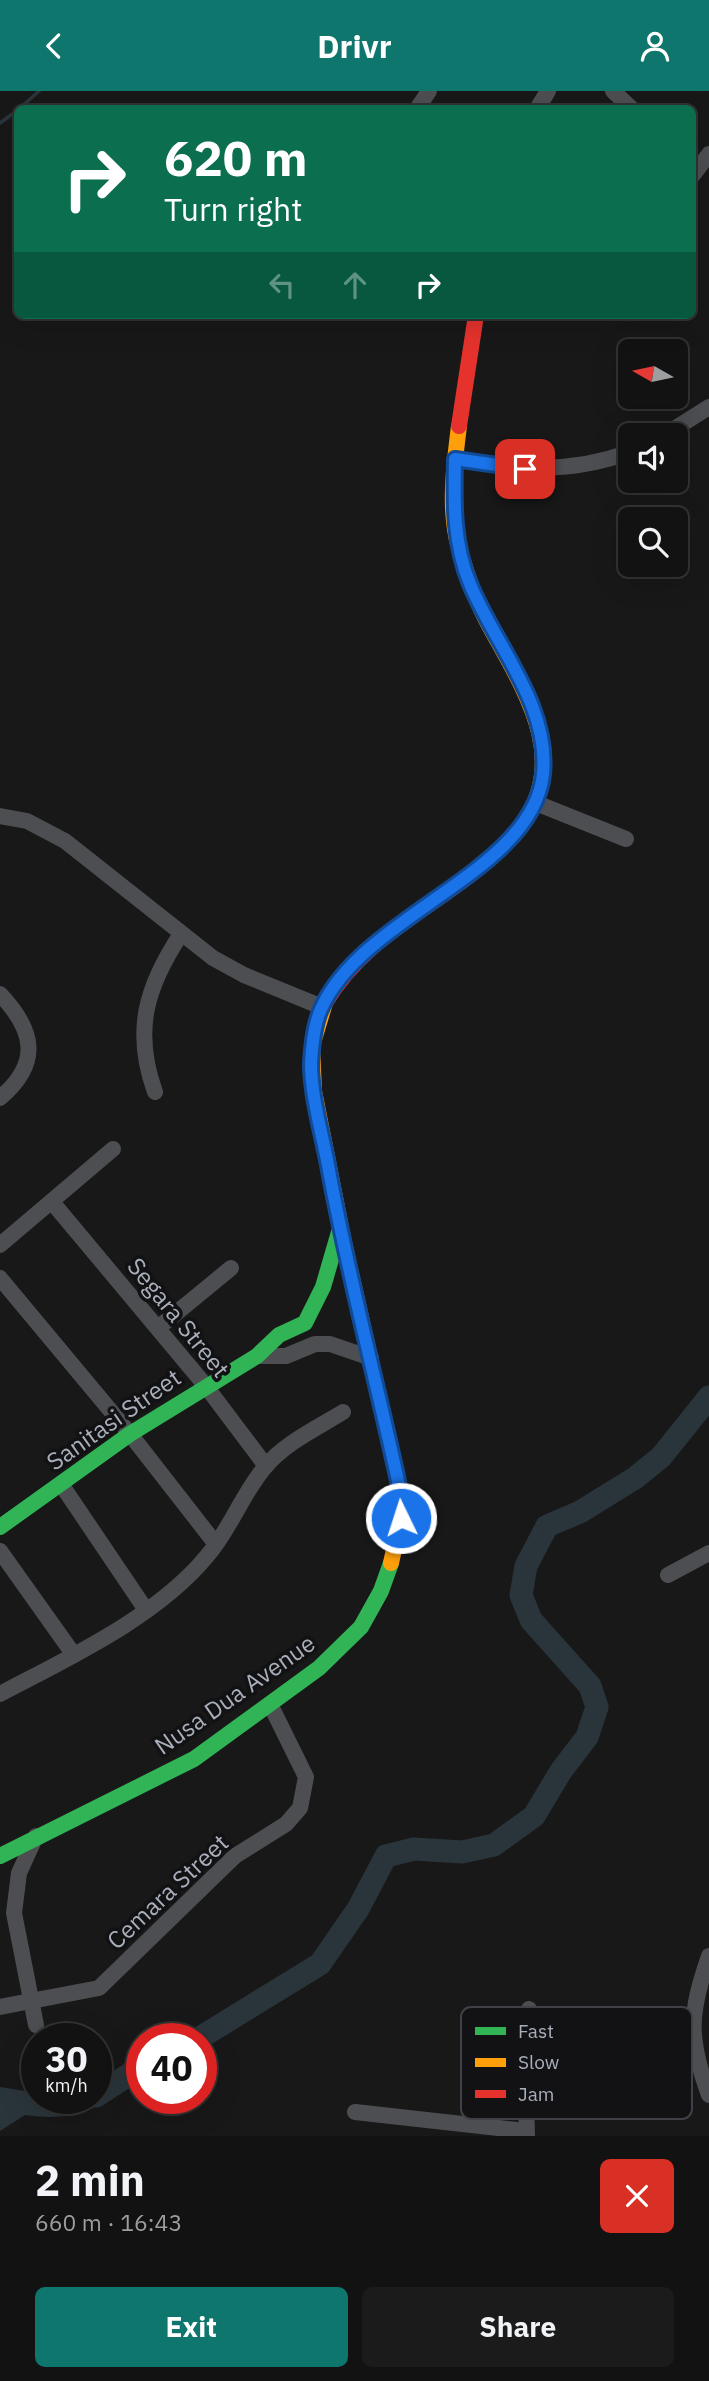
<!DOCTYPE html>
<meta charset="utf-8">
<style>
body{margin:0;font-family:"IBM Plex Sans",sans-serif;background:#1b1b1b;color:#f1f3f6;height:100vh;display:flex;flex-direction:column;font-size:26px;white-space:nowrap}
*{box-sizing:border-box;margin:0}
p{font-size:23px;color:#9c9e9f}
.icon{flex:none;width:38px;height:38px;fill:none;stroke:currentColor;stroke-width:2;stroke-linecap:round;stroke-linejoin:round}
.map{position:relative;height:2045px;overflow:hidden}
.panel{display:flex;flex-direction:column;background:#121212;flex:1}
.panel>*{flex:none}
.guide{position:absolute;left:14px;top:14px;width:682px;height:214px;border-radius:10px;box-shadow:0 7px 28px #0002,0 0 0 2px #313232;background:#0b6e4f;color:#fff;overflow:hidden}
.needle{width:46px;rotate:279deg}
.fabs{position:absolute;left:618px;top:248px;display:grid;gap:14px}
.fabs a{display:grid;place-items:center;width:70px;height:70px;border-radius:10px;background:#121212;box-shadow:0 7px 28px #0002,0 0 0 2px #313232;font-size:35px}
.speed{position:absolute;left:21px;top:1932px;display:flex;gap:14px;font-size:35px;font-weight:700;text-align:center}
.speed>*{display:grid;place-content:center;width:91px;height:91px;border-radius:50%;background:#121212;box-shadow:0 7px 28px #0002,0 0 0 2px #313232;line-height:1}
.speed small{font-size:18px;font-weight:400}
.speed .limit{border:10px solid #d22;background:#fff;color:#111}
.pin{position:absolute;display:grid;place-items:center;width:60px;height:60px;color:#fff;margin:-30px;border-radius:14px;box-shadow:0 4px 10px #0006}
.me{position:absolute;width:77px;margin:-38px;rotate:356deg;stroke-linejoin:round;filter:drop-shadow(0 0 5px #0008)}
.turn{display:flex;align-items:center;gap:24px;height:147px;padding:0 35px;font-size:32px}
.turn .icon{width:91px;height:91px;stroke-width:2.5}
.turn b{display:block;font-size:49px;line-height:60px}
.lanes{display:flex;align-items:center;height:66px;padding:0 35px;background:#0003;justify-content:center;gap:35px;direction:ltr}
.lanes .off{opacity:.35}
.round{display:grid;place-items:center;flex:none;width:74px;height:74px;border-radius:10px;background:#1b1b1b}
.overview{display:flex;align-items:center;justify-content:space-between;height:119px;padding:0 35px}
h1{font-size:42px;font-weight:700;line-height:52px}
.primary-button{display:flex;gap:14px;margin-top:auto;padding:14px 35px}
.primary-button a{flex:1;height:80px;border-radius:10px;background:#0f766e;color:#fff;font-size:28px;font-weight:700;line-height:80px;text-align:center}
.primary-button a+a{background:#1b1b1b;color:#f1f3f6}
header{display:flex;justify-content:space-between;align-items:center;height:91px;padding:0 35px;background:#0f766e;color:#fff;font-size:32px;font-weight:700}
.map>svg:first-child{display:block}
</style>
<header><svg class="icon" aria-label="back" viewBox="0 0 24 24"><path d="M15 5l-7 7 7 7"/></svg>Drivr<svg class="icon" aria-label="person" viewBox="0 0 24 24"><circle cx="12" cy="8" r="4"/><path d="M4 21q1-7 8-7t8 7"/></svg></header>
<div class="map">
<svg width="709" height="2045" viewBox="0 0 709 2045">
<rect width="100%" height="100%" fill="#181818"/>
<!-- water -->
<path fill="#2a353b" d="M142,1979V1987C99,2014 79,2032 25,2024L0,2040V1996L37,2002V2007H96V1992Z"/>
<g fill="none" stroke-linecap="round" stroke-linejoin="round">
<!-- stream -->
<g stroke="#2a353b" stroke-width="3.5">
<polyline points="19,18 39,0"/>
<polyline points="0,32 18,19"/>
</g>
<!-- river -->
<g stroke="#2a353b" stroke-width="23">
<polyline points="198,1948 320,1873 358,1818 386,1765 414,1758 462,1761 494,1754 534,1725 561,1680 587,1646 597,1616 590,1595 531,1529 521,1504 526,1475 547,1435 580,1421 635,1387 661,1366 709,1306"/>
<polyline points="96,2005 130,1983 142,1979"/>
</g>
<!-- street -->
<g stroke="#4c4e51" stroke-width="16">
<polyline points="613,0 632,18"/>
<polyline points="417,18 429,0"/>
<polyline points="537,18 548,0"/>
<polyline points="693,84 709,63"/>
<polyline points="663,345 709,316"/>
<path d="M455,368C520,377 567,384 630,361"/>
<polyline points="536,712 626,748"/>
<polyline points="0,725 27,730 65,750 213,867 244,884 322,916"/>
<path d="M0,903C35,940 41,972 0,1007"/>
<path d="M155,1001C133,940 146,896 181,843"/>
<polyline points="52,1111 205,1294 266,1375"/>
<polyline points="0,1154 113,1058"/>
<polyline points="0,1187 130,1343 215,1452"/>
<polyline points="158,1237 231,1177"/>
<polyline points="257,1265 286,1265 315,1253 330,1253 371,1267"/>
<polyline points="61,1393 146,1519"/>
<polyline points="0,1460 74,1564"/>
<polyline points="668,1484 709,1462"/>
<path d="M0,1603C68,1567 157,1526 207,1465C230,1439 242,1403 265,1376C285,1352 317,1337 343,1321"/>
<polyline points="36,1745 19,1782 14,1822 36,1934"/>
<path d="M709,1865C689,1923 688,1947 709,2004"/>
<polyline points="0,1916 99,1897 235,1765 286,1733 300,1717 306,1686 270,1613"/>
<polyline points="355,2021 525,2040"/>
<polyline points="527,2045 524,1933 529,1918"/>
</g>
<!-- fast -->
<g stroke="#30b455" stroke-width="16">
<polyline points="0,1436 130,1343 257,1265 279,1244 305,1232 323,1196 339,1141"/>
<polyline points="0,1765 194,1668 319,1577 361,1536 381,1500 391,1472"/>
</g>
<!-- slow -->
<g stroke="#ff9f0a" stroke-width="16">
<path d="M459,335C454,375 448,418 459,457C467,485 476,511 490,536C523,597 571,667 522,733"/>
<polyline points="325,912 312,955 314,1000 344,1152 398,1390 401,1427 391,1472"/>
</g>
<!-- jam -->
<g stroke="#e5322d" stroke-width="16">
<polyline points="459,335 476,224"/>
<path d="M325,912C373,830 467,806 522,733"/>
</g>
</g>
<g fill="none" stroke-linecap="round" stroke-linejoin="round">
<!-- route casing -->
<g stroke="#114b97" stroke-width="18">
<path id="route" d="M401,1427L398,1390C375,1284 347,1180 328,1074C322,1042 311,1005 311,972C312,954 314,932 322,916C365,823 533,781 543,683C550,614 495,554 470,493C453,452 454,411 455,368L525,378"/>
</g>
<!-- route -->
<use href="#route" stroke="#1a73e8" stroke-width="12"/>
</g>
<g text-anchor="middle" stroke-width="7" stroke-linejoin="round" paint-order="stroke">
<!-- street labels -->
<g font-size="24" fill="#a9afba" stroke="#121214">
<text transform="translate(178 1227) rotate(51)" y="8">Segara Street</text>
<text transform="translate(114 1329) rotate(-35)" y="8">Sanitasi Street</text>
<text transform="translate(235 1604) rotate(-35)" y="8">Nusa Dua Avenue</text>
<text transform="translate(168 1801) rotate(-43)" y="8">Cemara Street</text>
</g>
</g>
<!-- legend -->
<rect x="461" y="1916" width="231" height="112" rx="10" fill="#121214" stroke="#3f4146" stroke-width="2"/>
<rect x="475" y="1936" width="31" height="8" fill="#30b455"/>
<rect x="475" y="1967" width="31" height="9" fill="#ff9f0a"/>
<rect x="475" y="1999" width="31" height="8" fill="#e5322d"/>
<g font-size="19" fill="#a9afba">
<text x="518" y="1947">Fast</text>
<text x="518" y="1978">Slow</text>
<text x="518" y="2010">Jam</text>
</g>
</svg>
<div class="fabs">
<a><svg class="needle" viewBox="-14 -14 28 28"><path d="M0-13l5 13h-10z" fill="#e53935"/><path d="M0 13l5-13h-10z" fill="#9c9e9f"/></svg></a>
<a><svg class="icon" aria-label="sound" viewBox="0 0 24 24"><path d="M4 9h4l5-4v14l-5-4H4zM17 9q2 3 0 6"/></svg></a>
<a><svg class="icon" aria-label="search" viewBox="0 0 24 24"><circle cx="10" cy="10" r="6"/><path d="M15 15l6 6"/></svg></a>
</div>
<div class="speed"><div>30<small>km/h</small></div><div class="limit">40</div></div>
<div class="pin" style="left:525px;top:378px;background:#d93025"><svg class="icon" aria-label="arrive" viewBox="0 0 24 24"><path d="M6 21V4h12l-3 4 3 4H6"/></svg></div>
<svg class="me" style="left:401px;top:1427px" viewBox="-20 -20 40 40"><circle r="17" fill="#1a73e8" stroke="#fff" stroke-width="3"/><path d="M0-11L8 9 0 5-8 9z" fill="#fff"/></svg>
<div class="guide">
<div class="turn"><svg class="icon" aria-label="right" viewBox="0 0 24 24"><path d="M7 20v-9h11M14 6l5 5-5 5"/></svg><div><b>620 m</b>Turn right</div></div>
<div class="lanes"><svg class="icon off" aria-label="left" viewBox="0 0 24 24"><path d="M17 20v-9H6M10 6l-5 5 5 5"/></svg><svg class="icon off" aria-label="ahead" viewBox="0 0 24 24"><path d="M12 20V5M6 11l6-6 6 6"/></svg><svg class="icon" aria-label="right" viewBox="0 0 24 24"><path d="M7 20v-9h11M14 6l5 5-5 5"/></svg></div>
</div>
</div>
<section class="panel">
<div class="overview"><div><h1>2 min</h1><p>660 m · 16:43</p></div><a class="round" style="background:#d93025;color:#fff"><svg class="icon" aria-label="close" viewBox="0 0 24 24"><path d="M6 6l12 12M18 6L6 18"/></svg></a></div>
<div class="primary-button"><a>Exit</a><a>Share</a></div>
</section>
